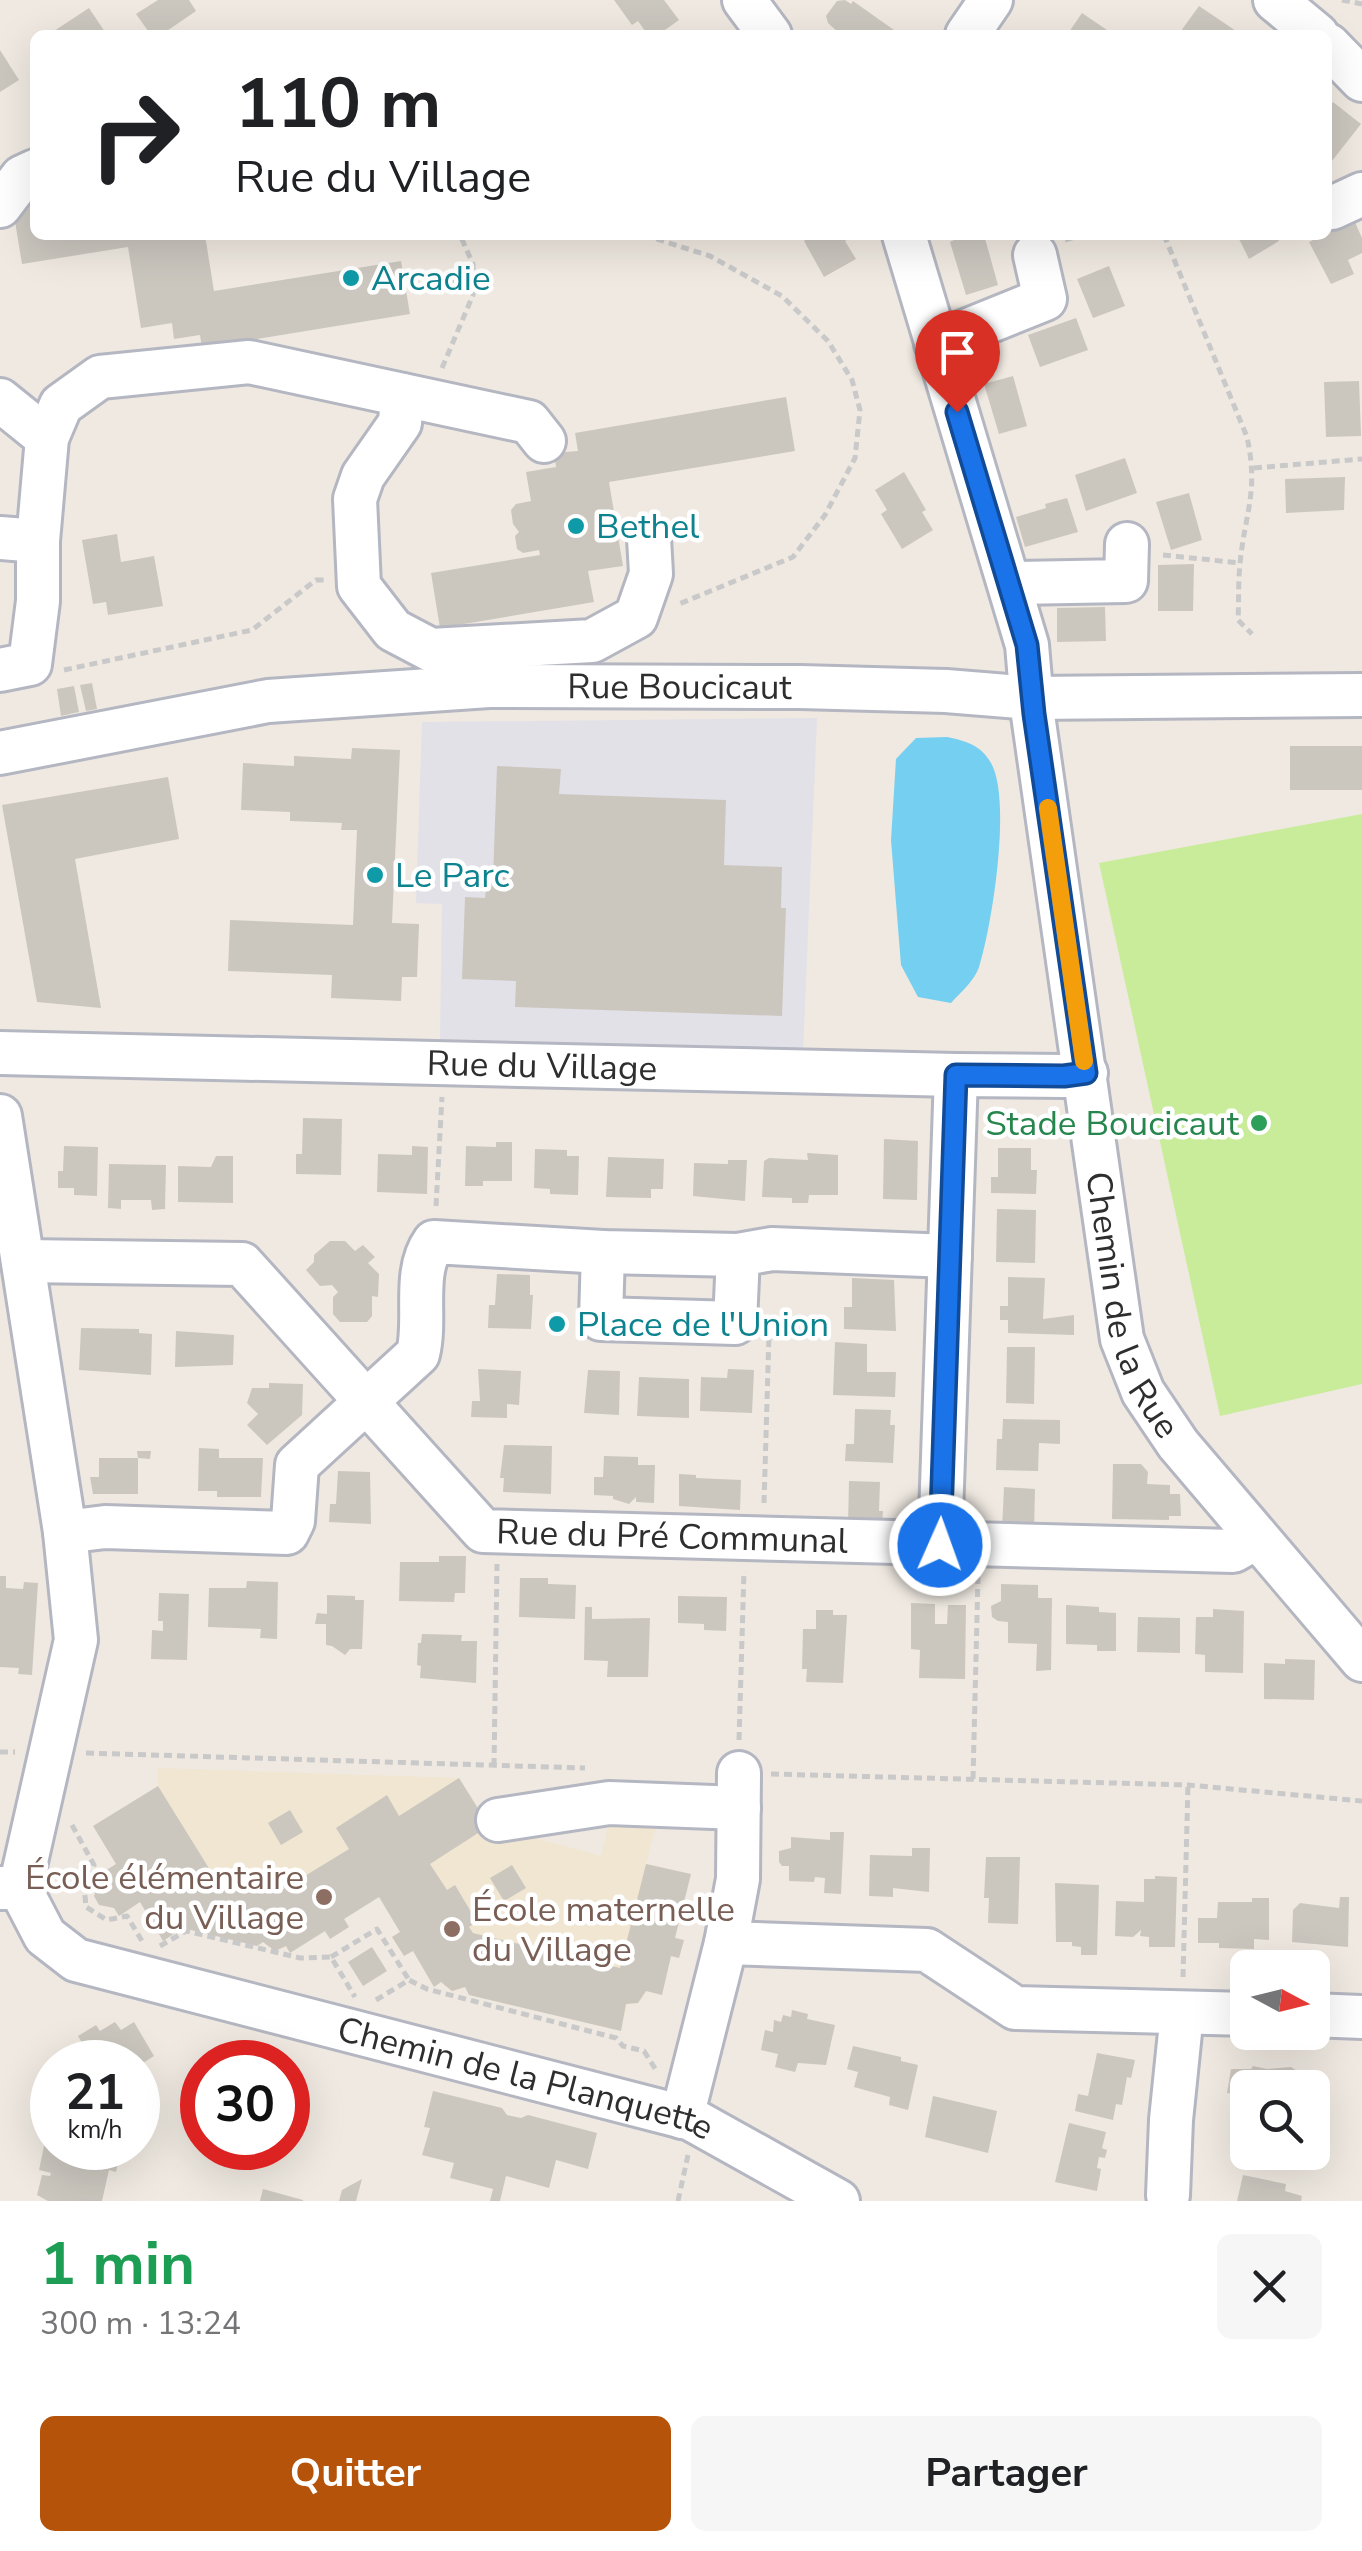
<!DOCTYPE html>
<html lang="fr">
<meta charset="utf-8">
<style>
body{margin:0;font-family:"Nunito Sans",sans-serif;background:#f6f6f6;color:#202124;height:100vh;display:flex;flex-direction:column;font-size:38px;white-space:nowrap}
*{box-sizing:border-box;margin:0}
p{font-size:32px;color:#757577}
.icon{flex:none;width:55px;height:55px;fill:none;stroke:currentColor;stroke-width:2;stroke-linecap:round;stroke-linejoin:round}
.map{position:relative;height:2201px;overflow:hidden}
.drawer{display:flex;flex-direction:column;background:#fff;flex:1}
.drawer>*{flex:none}
.hud{position:absolute;left:30px;top:30px;width:1302px;height:210px;border-radius:15px;box-shadow:0 10px 40px #0002;background:#fff;color:#202124;overflow:hidden}
.needle{width:65px;rotate:97deg}
.controls{position:absolute;left:1230px;top:1950px;display:grid;gap:20px}
.controls a{display:grid;place-items:center;width:100px;height:100px;border-radius:15px;background:#fff;box-shadow:0 10px 40px #0002;font-size:50px}
.speed{position:absolute;left:30px;top:2040px;display:flex;gap:20px;font-size:50px;font-weight:700;text-align:center}
.speed>*{display:grid;place-content:center;width:130px;height:130px;border-radius:50%;background:#fff;box-shadow:0 10px 40px #0002;line-height:1}
.speed small{font-size:25px;font-weight:400}
.speed .limit{border:15px solid #d22;background:#fff;color:#111}
.pin{position:absolute;display:grid;place-items:center;width:85px;height:85px;color:#fff;margin:-102px -42px;border-radius:50% 50% 50% 0;rotate:-45deg;box-shadow:0 0 10px #0007}
.pin .icon{rotate:45deg}
.me{position:absolute;width:110px;margin:-55px;rotate:2deg;stroke-linejoin:round;filter:drop-shadow(0 0 8px #0008)}
.turn{display:flex;align-items:center;gap:35px;height:210px;padding:0 40px;font-size:45px}
.turn .icon{width:130px;height:130px;stroke-width:2.5}
.turn b{display:block;font-size:70px;line-height:85px}
.round{display:grid;place-items:center;flex:none;width:105px;height:105px;border-radius:15px;background:#f6f6f6}
.summary{display:flex;align-items:center;justify-content:space-between;height:170px;padding:0 40px}
h1{font-size:60px;font-weight:700;line-height:75px;color:#1e9e55}
.cta{display:flex;gap:20px;margin-top:auto;padding:20px 40px}
.cta a{flex:1;height:115px;border-radius:15px;background:#b45309;color:#fff;font-size:40px;font-weight:700;line-height:115px;text-align:center}
.cta a+a{background:#f6f6f6;color:#202124}
.map>svg:first-child{display:block}
</style>
<div class="map">
<svg width="1362" height="2201" viewBox="0 0 1362 2201">
<rect width="100%" height="100%" fill="#efe9e1"/>
<!-- industrial -->
<polygon fill="#e3e1e8" points="817,718 803,1053 440,1041 442,904 416,903 422,722"/>
<!-- education -->
<polygon fill="#f0e6d1" points="158,1768 459,1778 490,1826 601,1856 610,1819 658,1819 646,1864 691,1874 675,1937 684,1940 679,1958 671,1957 662,1995 647,1991 638,2003 627,2004 621,2031 469,1995 465,1988 452,1991 441,1983 434,1987 413,1951 404,1956 392,1937 400,1931 379,1897 344,1918 349,1927 330,1939 324,1931 290,1953 286,1947 275,1951 263,1942 257,1946 183,1928 215,1878 158,1786"/>
<!-- pitch -->
<polygon fill="#c9ec9a" points="1362,814 1362,1384 1220,1416 1099,863"/>
<!-- water -->
<path fill="#75cff0" d="M947,737C966,741 981,745 991,763C1012,800 992,926 979,967C975,980 960,993 951,1003L918,997L901,965L891,840L896,759L916,738Z"/>
<!-- building -->
<g fill="#cbc7bf">
<polygon points="158,0 189,0 196,11 161,35 151,35 136,14"/>
<polygon points="614,0 664,0 679,20 658,35 648,35 638,21 632,25"/>
<polygon points="845,0 851,4 853,1 901,35 841,35 828,23 826,16 837,1"/>
<polygon points="1199,6 1242,35 1178,35"/>
<polygon points="89,8 107,35 48,35"/>
<polygon points="1082,13 1107,30 1104,35 1067,35"/>
<polygon points="0,50 19,80 0,92"/>
<polygon points="1333,102 1361,124 1328,166 1328,109"/>
<polygon points="35,206 35,235 205,235 214,291 401,261 410,314 202,348 200,335 174,339 172,323 141,328 128,247 22,264 13,209"/>
<polygon points="1354,220 1362,238 1362,253 1348,260 1354,274 1331,284 1309,242"/>
<polygon points="810,235 848,235 850,238 845,241 856,259 824,277 804,241"/>
<polygon points="964,235 984,235 998,285 966,295 950,242"/>
<polygon points="1237,235 1276,235 1279,241 1249,259"/>
<polygon points="1109,266 1125,306 1093,318 1077,279"/>
<polygon points="1076,318 1088,350 1040,367 1028,335"/>
<polygon points="1013,376 1027,426 999,434 984,384"/>
<polygon points="1359,381 1361,436 1326,437 1324,382"/>
<polygon points="786,397 795,451 609,482 623,566 588,571 594,602 440,628 431,573 540,555 539,550 523,553 517,549 515,536 519,532 513,524 511,510 516,504 531,501 526,472 556,467 554,453 578,451 575,433"/>
<polygon points="1125,458 1137,493 1086,511 1075,475"/>
<polygon points="904,472 926,510 922,512 933,530 902,549 881,514 887,510 875,490"/>
<polygon points="1345,477 1344,510 1286,513 1285,479"/>
<polygon points="1189,493 1202,540 1171,550 1156,502"/>
<polygon points="1067,498 1078,532 1025,547 1016,517 1046,508 1045,504"/>
<polygon points="117,534 121,562 154,556 163,606 108,615 106,602 93,604 82,540"/>
<polygon points="1194,564 1193,611 1158,611 1158,565"/>
<polygon points="1105,607 1106,641 1057,642 1057,608"/>
<polygon points="92,683 97,709 86,711 80,685"/>
<polygon points="74,686 79,712 61,716 57,689"/>
<rect x="1290" y="746" width="72" height="44"/>
<polygon points="352,748 400,750 392,923 419,924 417,977 402,977 401,1001 331,998 332,975 228,971 230,920 353,925 357,830 341,830 342,823 290,821 290,812 241,810 243,763 294,766 294,756 351,759"/>
<polygon points="497,766 561,769 559,794 726,800 724,865 782,867 781,908 786,908 782,1016 515,1007 516,981 462,979 465,897 485,898 487,878 493,878"/>
<polygon points="168,777 179,839 75,859 101,1008 37,1002 2,805"/>
<polygon points="303,1118 342,1119 341,1175 296,1174 296,1154 302,1154"/>
<polygon points="884,1139 918,1141 917,1200 883,1199"/>
<polygon points="496,1142 512,1142 512,1181 483,1181 483,1186 465,1186 466,1146 496,1147"/>
<polygon points="64,1146 98,1147 97,1196 74,1195 74,1188 58,1188 58,1171 63,1171"/>
<polygon points="412,1146 428,1147 427,1194 377,1192 378,1154 412,1155"/>
<polygon points="998,1148 1031,1148 1031,1170 1037,1170 1036,1194 991,1193 991,1177 998,1177"/>
<polygon points="535,1149 567,1150 567,1156 579,1156 578,1195 550,1194 550,1189 534,1188"/>
<polygon points="807,1153 838,1155 838,1195 809,1195 808,1203 792,1203 792,1198 762,1197 764,1161 769,1158 808,1160"/>
<polygon points="216,1156 233,1156 233,1203 178,1202 178,1166 211,1167"/>
<polygon points="608,1157 664,1159 663,1189 651,1189 651,1198 606,1197"/>
<polygon points="728,1160 747,1160 745,1201 693,1196 694,1163 728,1164"/>
<polygon points="109,1164 166,1165 165,1209 152,1210 151,1200 121,1200 121,1209 108,1208"/>
<polygon points="997,1209 1036,1210 1035,1263 996,1262"/>
<polygon points="330,1241 345,1241 355,1251 363,1245 375,1257 368,1263 379,1274 378,1297 372,1296 372,1316 367,1322 340,1322 333,1314 333,1297 338,1292 332,1285 320,1286 306,1270 314,1262 314,1255"/>
<polygon points="497,1274 530,1275 530,1295 533,1295 531,1329 488,1328 489,1305 495,1305"/>
<polygon points="1008,1277 1045,1278 1043,1319 1074,1315 1074,1335 1008,1333 1008,1320 1000,1320 1000,1306 1008,1306"/>
<polygon points="852,1278 894,1280 896,1331 844,1329 844,1307 852,1307"/>
<polygon points="81,1328 139,1329 139,1333 152,1334 151,1375 79,1370"/>
<polygon points="176,1331 234,1335 233,1365 175,1367"/>
<polygon points="835,1342 867,1344 867,1372 896,1372 895,1397 833,1395"/>
<polygon points="1007,1347 1035,1347 1034,1404 1006,1403"/>
<polygon points="478,1369 521,1371 519,1405 507,1404 507,1418 471,1417 472,1401 480,1401"/>
<polygon points="728,1369 754,1370 752,1413 700,1411 701,1377 727,1378"/>
<polygon points="588,1370 620,1371 619,1415 584,1413"/>
<polygon points="639,1377 689,1379 689,1418 637,1416"/>
<polygon points="269,1383 303,1384 302,1415 267,1445 247,1425 258,1414 247,1403 252,1388 269,1388"/>
<polygon points="855,1409 891,1410 890,1425 895,1425 893,1463 845,1461 846,1444 854,1444"/>
<polygon points="1003,1419 1060,1420 1060,1444 1039,1443 1038,1471 996,1470 997,1439 1002,1439"/>
<polygon points="504,1445 552,1446 551,1494 503,1492 504,1478 500,1478"/>
<polygon points="199,1448 219,1449 219,1458 263,1458 261,1497 217,1497 217,1491 198,1491"/>
<polygon points="137,1451 151,1451 150,1459 138,1458 138,1494 93,1494 90,1477 99,1477 99,1458 138,1458"/>
<polygon points="604,1456 638,1457 638,1465 655,1465 654,1503 636,1502 636,1497 629,1504 613,1499 613,1496 594,1495 594,1477 603,1477"/>
<polygon points="1113,1464 1141,1464 1148,1472 1147,1484 1170,1485 1170,1494 1180,1494 1181,1516 1169,1516 1169,1520 1112,1519"/>
<polygon points="338,1471 370,1472 371,1524 329,1522 330,1504 336,1504"/>
<polygon points="679,1474 696,1475 696,1478 741,1480 740,1510 679,1506"/>
<polygon points="849,1481 880,1482 879,1511 883,1511 882,1526 848,1525"/>
<polygon points="1004,1487 1035,1489 1034,1531 1002,1530"/>
<polygon points="439,1556 466,1556 465,1593 455,1593 454,1602 399,1601 400,1562 439,1562"/>
<polygon points="0,1576 6,1576 6,1588 23,1589 24,1582 38,1583 32,1675 18,1674 19,1668 0,1667"/>
<polygon points="520,1578 548,1578 548,1584 576,1585 575,1619 519,1617"/>
<polygon points="247,1581 278,1582 277,1639 260,1638 261,1629 208,1627 209,1588 246,1588"/>
<polygon points="1001,1584 1038,1585 1038,1598 1052,1598 1051,1670 1036,1671 1037,1644 1008,1643 1008,1622 998,1621 992,1617 991,1606 1001,1601"/>
<polygon points="159,1593 189,1594 187,1660 151,1659 152,1630 163,1631 163,1621 158,1621"/>
<polygon points="327,1595 355,1596 355,1600 364,1600 362,1649 350,1649 345,1655 332,1646 326,1645 326,1624 315,1624 317,1613 327,1614"/>
<polygon points="678,1596 727,1597 726,1631 704,1630 704,1624 678,1623"/>
<polygon points="911,1603 935,1604 935,1624 947,1624 948,1605 966,1605 965,1679 919,1678 920,1650 911,1649"/>
<polygon points="1066,1605 1099,1607 1099,1612 1116,1613 1116,1651 1097,1651 1097,1645 1066,1644"/>
<polygon points="585,1607 592,1607 592,1619 650,1618 648,1677 607,1677 608,1661 584,1660"/>
<polygon points="1213,1609 1244,1611 1243,1673 1205,1672 1205,1655 1195,1654 1196,1617 1213,1617"/>
<polygon points="816,1610 833,1610 833,1615 847,1615 843,1683 806,1682 807,1669 802,1669 803,1629 816,1629"/>
<polygon points="1138,1617 1180,1618 1180,1653 1137,1652"/>
<polygon points="422,1634 462,1635 461,1641 477,1641 476,1683 420,1678 421,1666 417,1665 418,1643 421,1643"/>
<polygon points="1285,1659 1315,1660 1314,1700 1264,1699 1264,1663 1285,1664"/>
<polygon points="459,1778 489,1826 430,1864 447,1890 455,1885 477,1922 469,1927 473,1933 620,1968 646,1864 691,1874 675,1938 684,1940 679,1958 671,1956 662,1995 646,1991 638,2003 626,2004 621,2031 469,1995 465,1987 452,1991 441,1982 434,1987 413,1951 404,1956 392,1937 400,1932 379,1897 344,1919 349,1927 330,1939 325,1931 290,1953 286,1946 275,1951 263,1942 257,1946 183,1928 163,1941 140,1902 119,1916 114,1908 99,1905 94,1896 99,1883 95,1877 116,1864 93,1826 158,1786 215,1878 277,1893 349,1849 336,1828 387,1795 399,1816"/>
<polygon points="290,1810 303,1832 281,1845 268,1823"/>
<polygon points="830,1832 844,1832 841,1894 824,1893 825,1878 815,1877 814,1882 789,1881 789,1866 782,1866 779,1862 779,1851 791,1848 791,1837 830,1840"/>
<polygon points="912,1848 930,1848 929,1892 893,1888 893,1897 869,1896 870,1855 912,1856"/>
<polygon points="986,1857 1020,1857 1018,1924 988,1923 989,1898 984,1898"/>
<polygon points="512,1865 526,1888 504,1901 490,1878"/>
<polygon points="1155,1876 1177,1877 1175,1947 1149,1947 1149,1937 1140,1936 1141,1930 1133,1937 1115,1936 1116,1901 1144,1902 1144,1879 1155,1879"/>
<polygon points="1055,1883 1099,1885 1097,1955 1081,1955 1081,1947 1072,1946 1072,1942 1056,1942"/>
<polygon points="1340,1897 1349,1897 1348,1947 1292,1942 1293,1910 1300,1903 1339,1908"/>
<polygon points="1252,1898 1269,1898 1269,1940 1254,1939 1254,1949 1219,1948 1219,1943 1198,1943 1198,1918 1217,1918 1218,1902 1252,1902"/>
<polygon points="372,1947 387,1971 363,1986 348,1962"/>
<polygon points="792,2010 808,2014 807,2019 835,2025 826,2065 798,2063 795,2072 775,2067 778,2054 761,2050 765,2030 773,2032 774,2020 781,2022 783,2015 791,2017"/>
<polygon points="115,2022 121,2030 134,2022 154,2056 138,2066 138,2062 67,2062 69,2050 82,2043 78,2036 96,2025 100,2031"/>
<polygon points="853,2046 901,2057 901,2061 918,2065 908,2110 889,2105 890,2097 854,2087 858,2072 847,2069"/>
<polygon points="1097,2053 1135,2060 1131,2078 1127,2077 1122,2105 1116,2104 1113,2120 1075,2111 1078,2094 1088,2096"/>
<polygon points="1253,2066 1267,2069 1291,2067 1297,2071 1294,2088 1248,2088 1248,2133 1234,2130 1241,2095 1227,2093 1231,2069 1251,2069"/>
<polygon points="433,2091 502,2108 507,2115 521,2118 528,2115 597,2133 588,2169 556,2160 549,2188 506,2176 500,2201 490,2201 493,2189 450,2178 454,2163 422,2155 430,2128 424,2127"/>
<polygon points="933,2096 997,2111 988,2153 925,2137"/>
<polygon points="1069,2123 1106,2132 1102,2148 1107,2150 1105,2158 1099,2157 1097,2168 1101,2169 1097,2191 1055,2182"/>
<polygon points="44,2146 121,2148 116,2172 109,2170 102,2201 48,2201 37,2195 42,2175 50,2176 51,2173 39,2170"/>
<polygon points="1243,2175 1286,2184 1285,2191 1302,2196 1301,2201 1237,2201"/>
<polygon points="362,2179 356,2201 339,2201 342,2190"/>
<polygon points="263,2189 303,2200 303,2201 260,2201"/>
</g>
<g fill="none" stroke-linecap="round" stroke-linejoin="round">
<!-- minor casing -->
<g stroke="#b4b7c1" stroke-width="48">
<g id="minor">
<polyline points="744,0 770,35"/>
<polyline points="1275,0 1317,35"/>
<polyline points="967,35 991,0"/>
<polyline points="1328,45 1362,80"/>
<polyline points="0,206 22,177 35,171"/>
<polyline points="1328,206 1332,208 1362,194"/>
<path id="s1" d="M904,235L1027,645L1033,715L1122,1339L1143,1392L1178,1444L1362,1660"/>
<polyline points="936,343 1045,299 1035,255"/>
<polyline points="402,395 400,423 363,476 355,499 359,586 393,630 431,650 592,641 636,617 651,574 649,538"/>
<polyline points="0,400 47,438"/>
<polyline points="0,538 38,541 38,601 30,664 0,670"/>
<polyline points="38,541 47,438 61,405 100,377 249,362 529,422 544,441"/>
<polyline points="1010,583 1126,581 1127,544"/>
<path id="s2" d="M0,753L268,701L489,686L800,687L946,691L1032,698L1362,695"/>
<path id="s3" d="M0,1053L956,1075L1064,1076L1086,1073"/>
<polyline points="0,1116 65,1532 76,1640 20,1888"/>
<polyline points="603,1252 601,1319 735,1323 738,1255"/>
<path id="s4" d="M23,1261L242,1264L483,1531L1233,1551L1256,1538"/>
<path d="M65,1532L105,1527L287,1533L293,1521L297,1465L418,1354C427,1318 412,1273 434,1242L603,1252L738,1255L772,1249L950,1256"/>
<polyline points="940,1545 956,1075"/>
<polyline points="498,1820 609,1803 739,1808"/>
<path id="s5" d="M0,1888H20L45,1936L76,1960L691,2119L838,2201"/>
<polyline points="726,1943 927,1950 1015,2008 1248,2014"/>
<polyline points="1312,2015 1362,2017"/>
<polyline points="682,2117 726,1943 738,1879 739,1773"/>
<polyline points="1168,2195 1171,2120 1182,2013"/>
</g>
</g>
<!-- path -->
<g stroke="#c9c9c9" stroke-width="5" stroke-dasharray="8 5" stroke-linecap="butt">
<polyline points="1342,0 1362,4"/>
<polyline points="644,235 710,256 782,296 828,341 852,380 860,410 855,458 825,515 793,557 679,604"/>
<path d="M1164,235L1247,437C1259,493 1245,511 1240,564C1238,582 1239,601 1238,620L1252,634"/>
<polyline points="1065,240 1081,235"/>
<polyline points="413,287 474,279"/>
<polyline points="442,368 473,295 473,264 460,235"/>
<polyline points="1254,468 1362,459"/>
<polyline points="1163,555 1240,563"/>
<polyline points="64,670 252,630 316,580 327,580"/>
<polyline points="436,1206 442,1097"/>
<polyline points="764,1503 769,1334"/>
<polyline points="739,1740 744,1571"/>
<polyline points="0,1752 15,1752"/>
<polyline points="86,1753 585,1768"/>
<polyline points="494,1766 497,1564"/>
<polyline points="771,1774 1188,1785 1362,1801"/>
<polyline points="973,1779 978,1577"/>
<polyline points="72,1825 94,1865 84,1885 86,1907 107,1920 127,1916 142,1941"/>
<polyline points="160,1946 186,1931 300,1958 331,1957 355,1997"/>
<polyline points="331,1957 377,1929 409,1980"/>
<polyline points="1183,1977 1188,1785"/>
<polyline points="376,2000 409,1980 427,1989 616,2038 623,2046 644,2051 656,2070"/>
<polyline points="678,2201 688,2155"/>
</g>
<!-- minor -->
<use href="#minor" stroke="#fff" stroke-width="42"/>
</g>
<g fill="none" stroke-linecap="round" stroke-linejoin="round">
<!-- route casing -->
<g stroke="#114b97" stroke-width="25">
<polyline id="route" points="940,1545 956,1075 1064,1076 1086,1073 1034,714 1027,645 957,412"/>
</g>
<!-- route -->
<use href="#route" stroke="#1a73e8" stroke-width="18"/>
<!-- slow -->
<polyline stroke="#f59e0b" stroke-width="18" points="1048,808 1084,1061"/>
</g>
<!-- markers -->
<g fill="#0f9aa8" stroke="#fff" stroke-width="4">
<circle cx="351" cy="278" r="10"/>
<circle cx="576" cy="526" r="10"/>
<circle cx="375" cy="875" r="10"/>
<circle cx="557" cy="1324" r="10"/>
</g>
<circle fill="#2e9e5b" stroke="#fff" stroke-width="4" cx="1259" cy="1123" r="10"/>
<g fill="#8d6e63" stroke="#fff" stroke-width="4">
<circle cx="324" cy="1897" r="10"/>
<circle cx="452" cy="1929" r="10"/>
</g>
<g text-anchor="middle" stroke-width="9" stroke-linejoin="round" paint-order="stroke">
<!-- culture labels -->
<g font-size="35" fill="#0d838f" stroke="#fff" text-anchor="start">
<text x="371" y="290">Arcadie</text>
<text x="596" y="538">Bethel</text>
<text x="395" y="887">Le Parc</text>
<text x="577" y="1336">Place de l'Union</text>
</g>
<!-- street labels -->
<g font-size="35" fill="#2e2e2e" stroke="#fff">
<text dy="12" stroke="none"><textPath href="#s2" startOffset="685">Rue Boucicaut</textPath></text>
<text dy="12" stroke="none"><textPath href="#s3" startOffset="542">Rue du Village</textPath></text>
<text dy="12" stroke="none"><textPath href="#s1" startOffset="1098">Chemin de la Rue</textPath></text>
<text dy="12" stroke="none"><textPath href="#s4" startOffset="768">Rue du Pré Communal</textPath></text>
<text dy="12" stroke="none"><textPath href="#s5" startOffset="578">Chemin de la Planquette</textPath></text>
</g>
<!-- leisure labels -->
<g font-size="35" fill="#27864d" stroke="#fff" text-anchor="end">
<text x="1239" y="1135">Stade Boucicaut</text>
</g>
<!-- education labels -->
<g font-size="35" fill="#785e54" stroke="#fff" text-anchor="end">
<text x="304" y="1889">École élémentaire<tspan x="304" dy="40">du Village</tspan></text>
<text x="472" y="1921" text-anchor="start">École maternelle<tspan x="472" dy="40">du Village</tspan></text>
</g>
</g>
</svg>
<div class="controls">
<a><svg class="needle" viewBox="-14 -14 28 28"><path d="M0-13l5 13h-10z" fill="#e53935"/><path d="M0 13l5-13h-10z" fill="#757577"/></svg></a>
<a><svg class="icon" aria-label="search" viewBox="0 0 24 24"><circle cx="10" cy="10" r="6"/><path d="M15 15l6 6"/></svg></a>
</div>
<div class="speed"><div>21<small>km/h</small></div><div class="limit">30</div></div>
<div class="pin" style="left:957px;top:412px;background:#d93025"><svg class="icon" aria-label="arrive" viewBox="0 0 24 24"><path d="M6 21V4h12l-3 4 3 4H6"/></svg></div>
<svg class="me" style="left:940px;top:1545px" viewBox="-20 -20 40 40"><circle r="17" fill="#1a73e8" stroke="#fff" stroke-width="3"/><path d="M0-11L8 9 0 5-8 9z" fill="#fff"/></svg>
<div class="hud">
<div class="turn"><svg class="icon" aria-label="right" viewBox="0 0 24 24"><path d="M7 20v-9h11M14 6l5 5-5 5"/></svg><div><b>110 m</b>Rue du Village</div></div>
</div>
</div>
<section class="drawer">
<div class="summary"><div><h1>1 min</h1><p>300 m · 13:24</p></div><a class="round"><svg class="icon" aria-label="close" viewBox="0 0 24 24"><path d="M6 6l12 12M18 6L6 18"/></svg></a></div>
<div class="cta"><a>Quitter</a><a>Partager</a></div>
</section>
